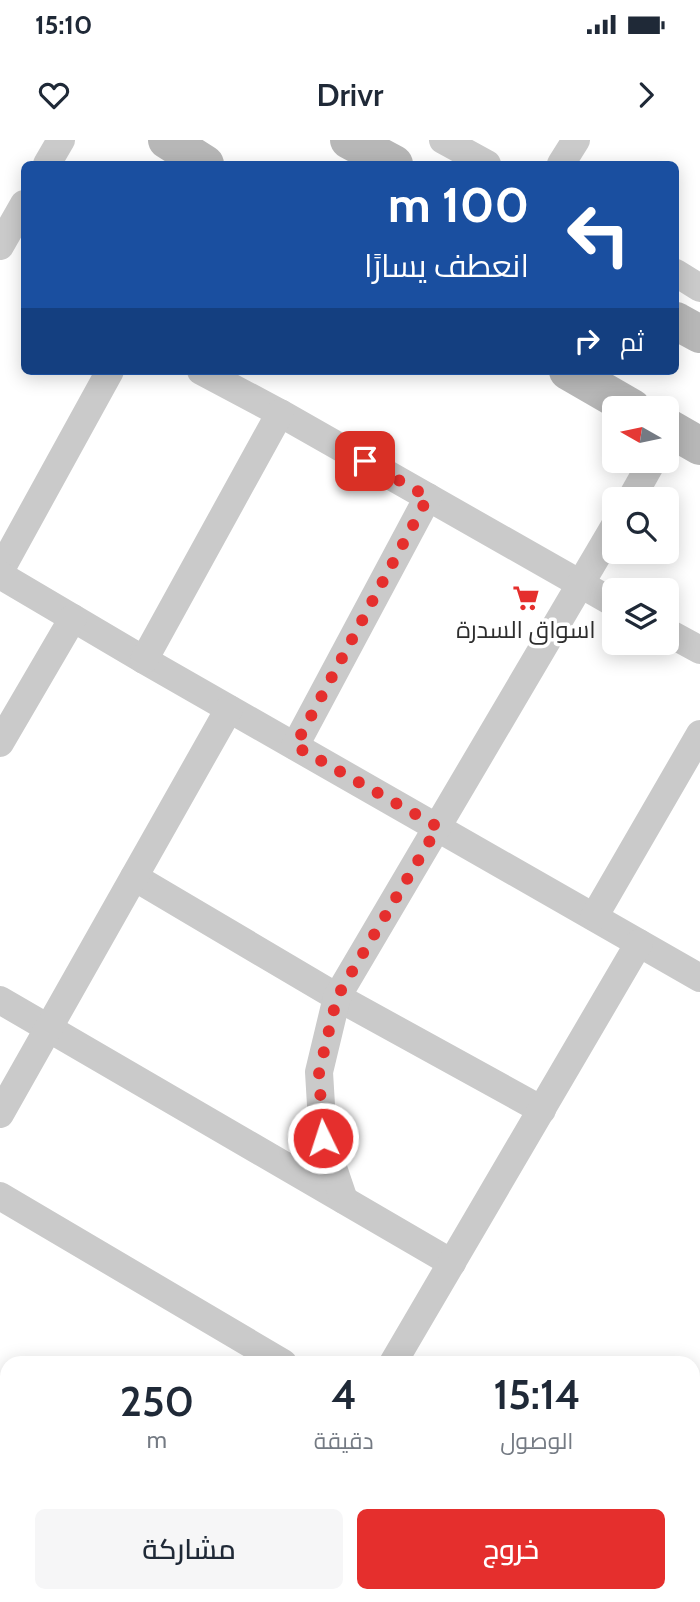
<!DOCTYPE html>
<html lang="ar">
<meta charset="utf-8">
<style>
body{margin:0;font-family:Cabin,Cairo,sans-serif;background:#f6f6f7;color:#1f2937;direction:rtl;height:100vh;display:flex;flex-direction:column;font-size:26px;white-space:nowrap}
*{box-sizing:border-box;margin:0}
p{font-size:23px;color:#747a83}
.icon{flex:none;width:38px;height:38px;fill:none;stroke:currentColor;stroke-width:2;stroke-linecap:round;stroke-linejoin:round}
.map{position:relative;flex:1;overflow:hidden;direction:ltr}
.side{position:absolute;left:0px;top:1216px;width:700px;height:247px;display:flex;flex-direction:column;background:#fff;border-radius:21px 21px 0 0;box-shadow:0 4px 18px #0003;direction:rtl}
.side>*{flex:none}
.guide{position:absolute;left:21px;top:21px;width:658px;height:214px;border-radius:10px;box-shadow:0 4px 18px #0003;direction:rtl;background:#1a4fa0;color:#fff;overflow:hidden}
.needle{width:46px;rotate:279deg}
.tools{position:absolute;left:602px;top:256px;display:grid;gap:14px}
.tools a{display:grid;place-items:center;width:77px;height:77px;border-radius:10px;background:#fff;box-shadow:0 4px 18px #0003;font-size:35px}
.pin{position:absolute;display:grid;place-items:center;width:60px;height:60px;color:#fff;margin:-30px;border-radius:14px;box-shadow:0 4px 10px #0006}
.me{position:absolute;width:77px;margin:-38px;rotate:356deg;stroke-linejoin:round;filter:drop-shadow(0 0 5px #0008)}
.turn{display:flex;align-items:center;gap:24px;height:147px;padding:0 35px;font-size:32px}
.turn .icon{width:91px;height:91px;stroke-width:2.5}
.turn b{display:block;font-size:49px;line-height:60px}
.then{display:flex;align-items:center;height:66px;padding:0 35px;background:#0003;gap:14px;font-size:26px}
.eta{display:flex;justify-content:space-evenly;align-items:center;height:119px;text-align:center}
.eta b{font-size:42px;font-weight:600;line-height:49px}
.cta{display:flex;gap:14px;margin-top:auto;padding:14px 35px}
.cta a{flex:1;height:80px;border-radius:10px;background:#e52f2d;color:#fff;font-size:28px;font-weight:600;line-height:80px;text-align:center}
.cta a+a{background:#f6f6f7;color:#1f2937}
.status{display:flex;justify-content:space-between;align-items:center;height:49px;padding:0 35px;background:#fff;direction:ltr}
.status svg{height:19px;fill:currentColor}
header{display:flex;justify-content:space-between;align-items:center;height:91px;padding:0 35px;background:#fff;font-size:32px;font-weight:600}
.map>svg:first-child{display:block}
</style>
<div class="status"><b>15:10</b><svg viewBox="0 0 49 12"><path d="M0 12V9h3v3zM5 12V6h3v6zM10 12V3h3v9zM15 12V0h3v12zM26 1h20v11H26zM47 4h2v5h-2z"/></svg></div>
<header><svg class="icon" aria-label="forward" viewBox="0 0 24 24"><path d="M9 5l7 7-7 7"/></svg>Drivr<svg class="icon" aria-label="heart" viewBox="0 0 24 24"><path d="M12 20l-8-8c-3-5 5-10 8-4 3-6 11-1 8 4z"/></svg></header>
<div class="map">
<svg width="700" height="1462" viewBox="0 0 700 1462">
<rect width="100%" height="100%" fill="#fff"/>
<!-- building -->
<g fill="#141414">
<polygon points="693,1336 700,1340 700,1380 693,1376"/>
<polygon points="693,1397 700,1401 700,1439 693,1435"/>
<polygon points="693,1444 700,1448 700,1462 633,1462 623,1456 693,1456"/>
</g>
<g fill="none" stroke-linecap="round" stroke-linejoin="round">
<!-- street -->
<g stroke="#cacaca" stroke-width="28">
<polyline points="443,0 487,24"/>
<polyline points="47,24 61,0"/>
<polyline points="561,24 576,0"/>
<polyline points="0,106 24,64"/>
<polyline points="676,133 700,148"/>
<polyline points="201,231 280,273 614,463"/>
<polyline points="631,359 653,320"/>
<polyline points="0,431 110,231"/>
<polyline points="0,435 144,520 700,838"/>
<polyline points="667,492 700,510"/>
<polyline points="144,520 280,273"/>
<polyline points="0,603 73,478"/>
<polyline points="295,606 428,357"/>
<polyline points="134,737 337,857 542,970"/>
<polyline points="594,777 700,594"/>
<polyline points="0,860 452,1123"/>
<polyline points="0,974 229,569"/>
<polyline points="0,1056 283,1223"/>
<polyline points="344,1060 323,998 319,932 337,857 614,387"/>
<polyline points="393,1223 639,803"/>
<polyline points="0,1290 7,1294"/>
<polyline points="0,1405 7,1393"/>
<polyline points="293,1456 304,1462"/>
</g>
<!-- secondary -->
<g stroke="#b7b7b7" stroke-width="38">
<polyline points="167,0 205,24"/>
<polyline points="349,0 394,24"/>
<polyline points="676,181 700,194"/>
<polyline points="568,231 632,268"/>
<polyline points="667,287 700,306"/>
</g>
</g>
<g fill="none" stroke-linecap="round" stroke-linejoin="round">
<!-- route -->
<polyline stroke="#e52f2d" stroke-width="12" stroke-dasharray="0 21.6" points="323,998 319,932 337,857 438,687 295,606 428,357 365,321"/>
</g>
<!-- icons -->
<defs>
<g id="supermarket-bare" transform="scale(2.1)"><path d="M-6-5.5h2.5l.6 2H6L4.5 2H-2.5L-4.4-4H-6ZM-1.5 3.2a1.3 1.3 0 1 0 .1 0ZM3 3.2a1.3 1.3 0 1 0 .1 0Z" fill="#e52f2d" stroke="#fff" stroke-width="2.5" paint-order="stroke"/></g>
</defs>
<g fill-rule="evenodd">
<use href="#supermarket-bare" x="526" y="458"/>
</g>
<g text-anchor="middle" stroke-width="7" stroke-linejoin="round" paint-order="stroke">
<!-- poi labels -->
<g font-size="24" fill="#2d2d2d" stroke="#fff">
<text x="526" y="498">اسواق السدرة</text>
</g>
</g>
</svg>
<div class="tools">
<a><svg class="needle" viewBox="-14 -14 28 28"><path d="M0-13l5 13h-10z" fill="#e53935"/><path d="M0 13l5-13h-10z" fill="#747a83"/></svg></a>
<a><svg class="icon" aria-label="search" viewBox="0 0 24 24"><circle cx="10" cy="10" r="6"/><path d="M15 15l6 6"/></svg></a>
<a><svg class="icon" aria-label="layers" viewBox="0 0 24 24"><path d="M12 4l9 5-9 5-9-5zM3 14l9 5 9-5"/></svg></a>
</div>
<div class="pin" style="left:365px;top:321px;background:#d93025"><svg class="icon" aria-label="arrive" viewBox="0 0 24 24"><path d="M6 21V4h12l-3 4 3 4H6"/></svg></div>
<svg class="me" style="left:323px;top:998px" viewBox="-20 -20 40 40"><circle r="17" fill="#e52f2d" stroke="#fff" stroke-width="3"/><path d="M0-11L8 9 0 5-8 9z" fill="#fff"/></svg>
<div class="guide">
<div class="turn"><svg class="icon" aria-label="left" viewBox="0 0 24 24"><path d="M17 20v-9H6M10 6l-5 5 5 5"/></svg><div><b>100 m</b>انعطف يسارًا</div></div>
<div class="then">ثم<svg class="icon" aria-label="right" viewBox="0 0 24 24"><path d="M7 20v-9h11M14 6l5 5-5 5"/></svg></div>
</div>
<section class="side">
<div class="eta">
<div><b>15:14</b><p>الوصول</p></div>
<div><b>4</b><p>دقيقة</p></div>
<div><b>250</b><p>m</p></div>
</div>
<div class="cta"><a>خروج</a><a>مشاركة</a></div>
</section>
</div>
